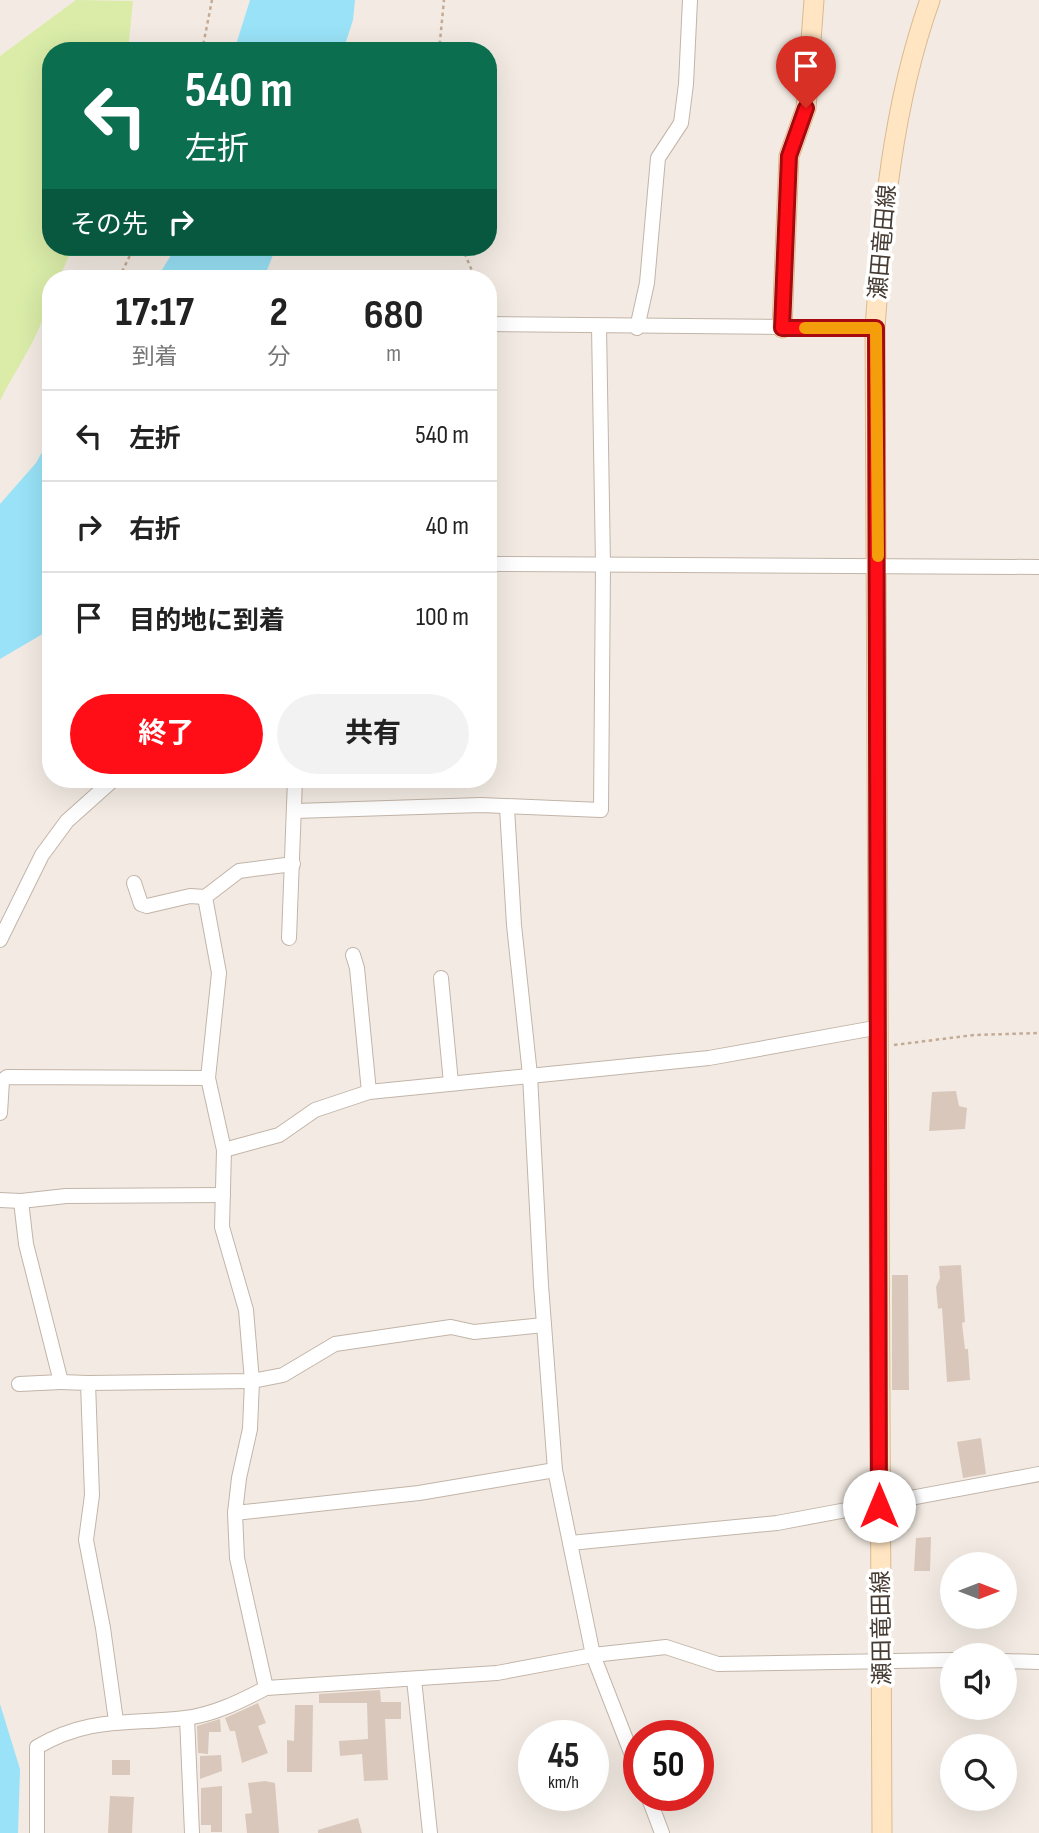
<!DOCTYPE html>
<html lang="ja">
<meta charset="utf-8">
<style>
body{margin:0;font-family:"Sofia Sans Condensed","Noto Sans JP",sans-serif;background:#f2f2f2;color:#222;height:100vh;display:flex;flex-direction:column;font-size:26px;white-space:nowrap}
*{box-sizing:border-box;margin:0}
p{font-size:23px;color:#767676}
.icon{flex:none;width:38px;height:38px;fill:none;stroke:currentColor;stroke-width:2;stroke-linecap:round;stroke-linejoin:round}
.map{position:relative;flex:1;overflow:hidden}
.panel{position:absolute;left:42px;top:270px;width:455px;height:518px;display:flex;flex-direction:column;background:#fff;border-radius:28px;box-shadow:0 7px 28px #0002}
.panel>*{flex:none}
.guide{position:absolute;left:42px;top:42px;width:455px;height:214px;border-radius:28px;box-shadow:0 7px 28px #0002;background:#0b6e4f;color:#fff;overflow:hidden}
.needle{width:46px;rotate:90deg}
.buttons{position:absolute;left:940px;top:1552px;display:grid;gap:14px}
.buttons a{display:grid;place-items:center;width:77px;height:77px;border-radius:50%;background:#fff;box-shadow:0 7px 28px #0002;font-size:35px}
.speed{position:absolute;left:518px;top:1720px;display:flex;gap:14px;font-size:35px;font-weight:700;text-align:center}
.speed>*{display:grid;place-content:center;width:91px;height:91px;border-radius:50%;background:#fff;box-shadow:0 7px 28px #0002;line-height:1}
.speed small{font-size:18px;font-weight:400}
.speed .limit{border:10px solid #d22;background:#fff;color:#111}
.pin{position:absolute;display:grid;place-items:center;width:60px;height:60px;color:#fff;margin:-72px -30px;border-radius:50% 50% 50% 0;rotate:-45deg;box-shadow:0 0 7px #0007}
.pin .icon{rotate:45deg}
.me{position:absolute;width:77px;margin:-38px;rotate:0deg;stroke-linejoin:round;filter:drop-shadow(0 0 5px #0008)}
.turn{display:flex;align-items:center;gap:24px;height:147px;padding:0 28px;font-size:32px}
.turn .icon{width:91px;height:91px;stroke-width:2.5}
.turn b{display:block;font-size:49px;line-height:60px}
.then{display:flex;align-items:center;height:66px;padding:0 28px;background:#0003;gap:14px;font-size:26px}
.eta{display:flex;justify-content:space-evenly;align-items:center;height:119px;text-align:center}
.eta b{font-size:42px;font-weight:700;line-height:49px}
.cta{display:flex;gap:14px;margin-top:auto;padding:14px 28px}
.cta a{flex:1;height:80px;border-radius:42px;background:#ff0e17;color:#fff;font-size:28px;font-weight:700;line-height:80px;text-align:center}
.cta a+a{background:#f2f2f2;color:#222}
ul{padding:0;list-style:none}
li{display:flex;align-items:center;gap:21px;height:91px;padding:0 28px;border-top:2px solid #e0e0e0}
li div{flex:1}
li b{display:block;font-size:26px}
li em{font-style:normal}
.map>svg:first-child{display:block}
</style>
<div class="map">
<svg width="1039" height="1833" viewBox="0 0 1039 1833">
<rect width="100%" height="100%" fill="#f3ebe3"/>
<!-- green -->
<path fill="#daeca8" d="M76,0L133,1L128,51H51V247H73L59,278H51C51,323 19,362 0,401V56Z"/>
<!-- water -->
<g fill="#99e2f7">
<polygon points="250,0 355,0 353,20 343,51 234,51"/>
<polygon points="176,247 276,247 264,278 157,278"/>
<polygon points="51,436 51,629 0,659 0,504 36,463"/>
<polygon points="0,1704 20,1769 18,1833 0,1833"/>
</g>
<!-- building -->
<g fill="#d9c7bb">
<polygon points="956,1091 959,1106 967,1108 965,1129 929,1131 932,1092"/>
<polygon points="961,1265 965,1322 962,1323 965,1349 968,1349 970,1380 947,1382 942,1308 938,1309 936,1287 940,1278 939,1266"/>
<polygon points="892,1275 908,1275 909,1390 892,1390"/>
<polygon points="981,1438 986,1474 963,1478 957,1442"/>
<polygon points="931,1537 930,1571 914,1571 916,1538"/>
<polygon points="380,1690 381,1702 401,1702 401,1719 385,1719 388,1780 364,1781 362,1754 340,1756 339,1741 368,1739 367,1703 319,1703 319,1694"/>
<polygon points="258,1703 266,1723 258,1726 268,1753 242,1763 235,1731 230,1731 225,1718"/>
<polygon points="295,1705 313,1705 312,1772 287,1772 287,1740 294,1741"/>
<polygon points="220,1719 221,1732 209,1732 208,1754 198,1753 197,1726"/>
<polygon points="221,1755 222,1771 200,1779 200,1756"/>
<rect x="112" y="1760" width="18" height="15"/>
<polygon points="265,1781 275,1783 279,1833 247,1833 245,1814 252,1813 248,1783"/>
<polygon points="222,1786 222,1832 211,1832 211,1825 201,1825 201,1788"/>
<polygon points="110,1796 134,1797 132,1833 108,1833"/>
<polygon points="358,1818 362,1833 318,1833 318,1830"/>
</g>
<g fill="none" stroke-linecap="round" stroke-linejoin="round">
<!-- street casing -->
<g stroke="#c2b4a8" stroke-width="16">
<g id="street">
<polyline points="488,324 875,328"/>
<polyline points="637,328 647,283 658,158 681,123 686,84 690,0"/>
<polyline points="488,564 1039,567"/>
<polyline points="507,808 514,925 530,1075 541,1285 555,1470 593,1655 639,1773"/>
<polyline points="295,811 481,805 601,810 603,565 599,326"/>
<polyline points="134,883 141,904 147,906 190,896 205,897"/>
<polyline points="289,938 295,779"/>
<polyline points="0,940 42,855 67,821 114,779"/>
<polyline points="353,955 357,968 369,1092"/>
<polyline points="441,978 451,1083"/>
<polyline points="0,1113 2,1081 7,1077 208,1078"/>
<polyline points="224,1150 279,1135 315,1110 369,1092 709,1058 880,1027"/>
<polyline points="0,1200 21,1201"/>
<polyline points="88,1383 252,1381 283,1375 335,1344 451,1327 474,1332 544,1325"/>
<polyline points="19,1384 61,1382"/>
<polyline points="235,1513 419,1493 555,1470"/>
<polyline points="570,1543 777,1523 1039,1474"/>
<polyline points="1004,1661 1039,1662"/>
<polyline points="414,1679 430,1833"/>
<polyline points="266,1688 237,1558 235,1513 239,1478 250,1429 252,1381 246,1310 222,1227 224,1150 208,1078 219,973 205,897 239,871 293,864"/>
<polyline points="187,1718 192,1833"/>
<polyline points="116,1721 103,1628 86,1540 92,1495 88,1383 61,1382 26,1244 21,1201 66,1196 223,1195"/>
<polyline points="648,1796 662,1833"/>
<path d="M37,1833V1747C90,1716 128,1725 185,1718C213,1715 241,1701 266,1688L497,1673L593,1655L666,1647L718,1664L952,1660"/>
</g>
</g>
<!-- secondary casing -->
<g stroke="#dbb990" stroke-width="21">
<g id="secondary">
<polyline points="782,328 789,156 806,108 814,0"/>
<path d="M882,1833L875,328C883,216 892,107 930,0"/>
</g>
</g>
<!-- path -->
<g stroke="#c3aa95" stroke-width="2.5" stroke-dasharray="3.5 3.5" stroke-linecap="butt">
<polyline points="202,51 212,0"/>
<polyline points="439,51 444,0"/>
<polyline points="462,247 475,278"/>
<polyline points="119,278 134,247"/>
<polyline points="894,1045 974,1035 1039,1033"/>
</g>
<!-- street -->
<use href="#street" stroke="#fff" stroke-width="14"/>
<!-- secondary -->
<use href="#secondary" stroke="#ffe5c1" stroke-width="19"/>
</g>
<g fill="none" stroke-linecap="round" stroke-linejoin="round">
<!-- route casing -->
<g stroke="#a6090f" stroke-width="18">
<polyline id="route" points="806,108 789,156 782,328 876,328 879,1506"/>
</g>
<!-- route -->
<use href="#route" stroke="#ff0e17" stroke-width="12"/>
<!-- slow -->
<polyline stroke="#f59e0b" stroke-width="12" points="805,328 876,328 878,556"/>
</g>
<g text-anchor="middle" stroke-width="7" stroke-linejoin="round" paint-order="stroke">
<!-- street labels -->
<g font-size="23" fill="#463b33" stroke="#fff">
<text transform="translate(882 242) rotate(-85)" y="8">瀬田竜田線</text>
<text transform="translate(881 1628) rotate(-91)" y="8">瀬田竜田線</text>
</g>
</g>
</svg>
<div class="buttons">
<a><svg class="needle" viewBox="-14 -14 28 28"><path d="M0-13l5 13h-10z" fill="#e53935"/><path d="M0 13l5-13h-10z" fill="#767676"/></svg></a>
<a><svg class="icon" aria-label="sound" viewBox="0 0 24 24"><path d="M4 9h4l5-4v14l-5-4H4zM17 9q2 3 0 6"/></svg></a>
<a><svg class="icon" aria-label="search" viewBox="0 0 24 24"><circle cx="10" cy="10" r="6"/><path d="M15 15l6 6"/></svg></a>
</div>
<div class="speed"><div>45<small>km/h</small></div><div class="limit">50</div></div>
<div class="pin" style="left:806px;top:108px;background:#d93025"><svg class="icon" aria-label="arrive" viewBox="0 0 24 24"><path d="M6 21V4h12l-3 4 3 4H6"/></svg></div>
<svg class="me" style="left:879px;top:1506px" viewBox="-20 -20 40 40"><circle r="19" fill="#fff"/><path d="M0-13L10 11 0 6-10 11z" fill="#ff0e17"/></svg>
<div class="guide">
<div class="turn"><svg class="icon" aria-label="left" viewBox="0 0 24 24"><path d="M17 20v-9H6M10 6l-5 5 5 5"/></svg><div><b>540 m</b>左折</div></div>
<div class="then">その先<svg class="icon" aria-label="right" viewBox="0 0 24 24"><path d="M7 20v-9h11M14 6l5 5-5 5"/></svg></div>
</div>
<section class="panel">
<div class="eta">
<div><b>17:17</b><p>到着</p></div>
<div><b>2</b><p>分</p></div>
<div><b>680</b><p>m</p></div>
</div>
<ul>
<li><svg class="icon" aria-label="left" viewBox="0 0 24 24"><path d="M17 20v-9H6M10 6l-5 5 5 5"/></svg><div><b>左折</b></div><em>540 m</em></li>
<li><svg class="icon" aria-label="right" viewBox="0 0 24 24"><path d="M7 20v-9h11M14 6l5 5-5 5"/></svg><div><b>右折</b></div><em>40 m</em></li>
<li><svg class="icon" aria-label="arrive" viewBox="0 0 24 24"><path d="M6 21V4h12l-3 4 3 4H6"/></svg><div><b>目的地に到着</b></div><em>100 m</em></li>
</ul>
<div class="cta"><a>終了</a><a>共有</a></div>
</section>
</div>
